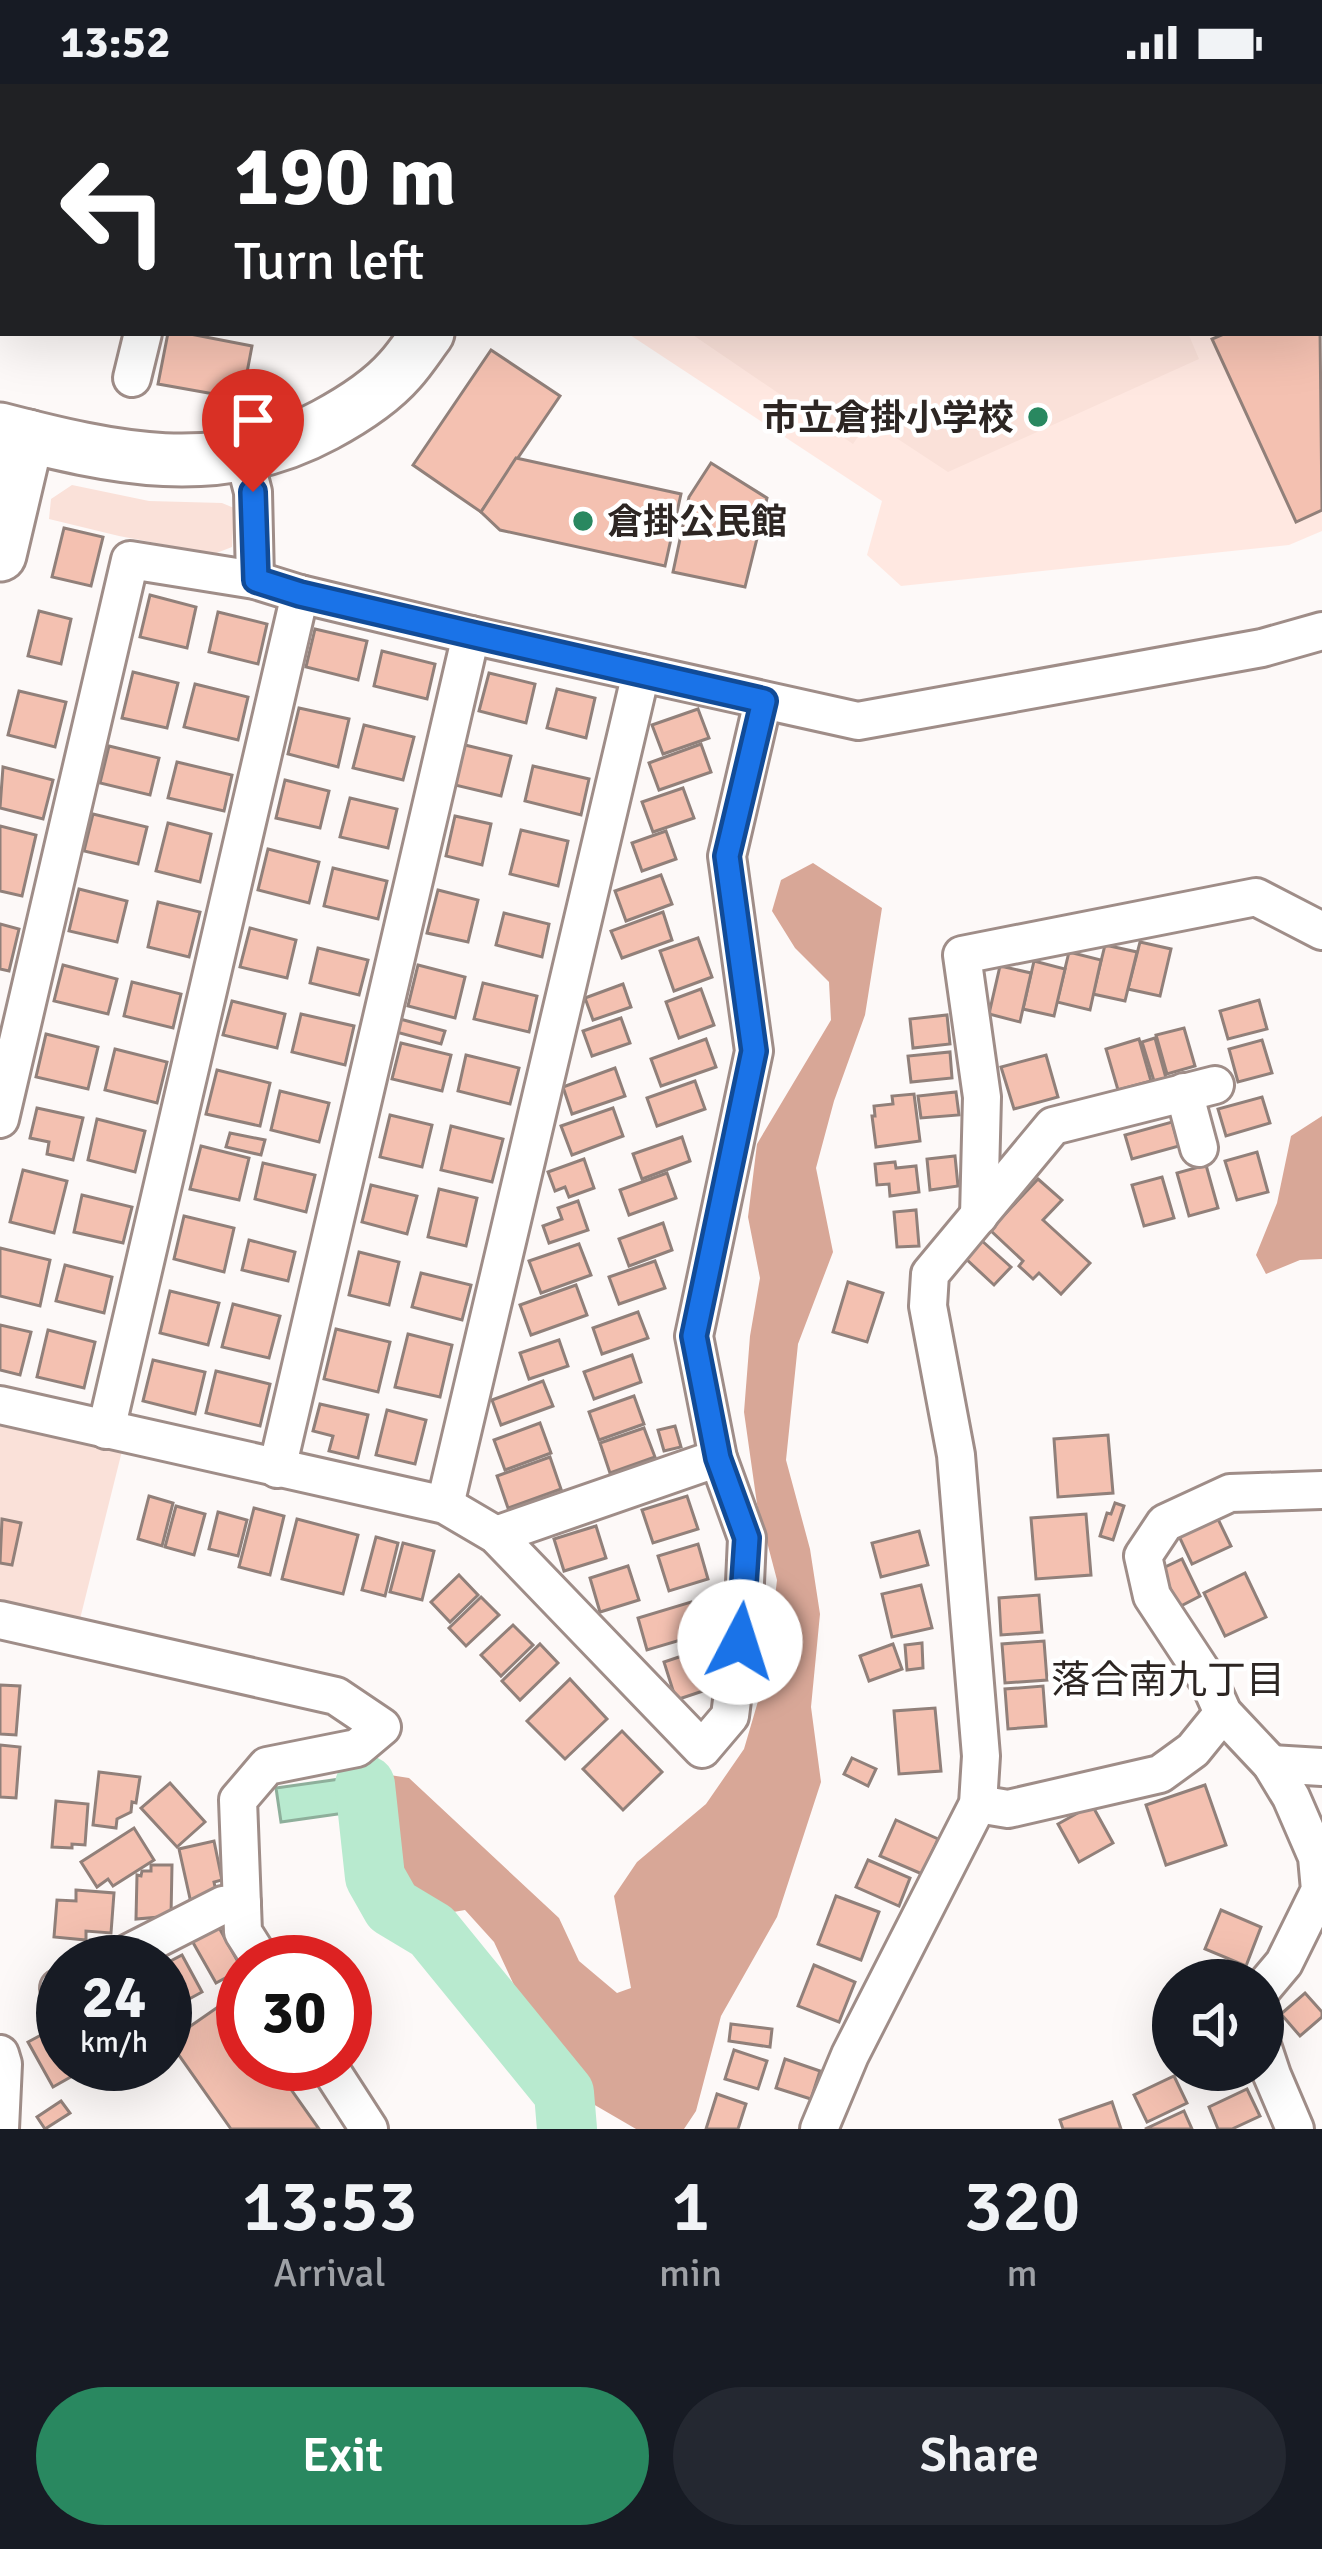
<!DOCTYPE html>
<meta charset="utf-8">
<style>
body{margin:0;font-family:Signika,"Noto Sans JP",sans-serif;background:#242831;color:#f1f3f6;height:100vh;display:flex;flex-direction:column;font-size:45px;white-space:nowrap}
*{box-sizing:border-box;margin:0}
p{font-size:39px;color:#9ea1a6}
.icon{flex:none;width:66px;height:66px;fill:none;stroke:currentColor;stroke-width:2;stroke-linecap:round;stroke-linejoin:round}
.map{position:relative;height:2045px;overflow:hidden}
.sheet{display:flex;flex-direction:column;background:#171b24;flex:1}
.sheet>*{flex:none}
.hud{position:absolute;left:0px;top:0px;width:1323px;height:252px;box-shadow:0 12px 48px #0002;background:#202124;color:#fff;overflow:hidden}
.controls{position:absolute;left:1152px;top:1875px;display:grid;gap:24px}
.controls a{display:grid;place-items:center;width:132px;height:132px;border-radius:50%;background:#171b24;box-shadow:0 12px 48px #0002;font-size:60px}
.speed{position:absolute;left:36px;top:1851px;display:flex;gap:24px;font-size:60px;font-weight:700;text-align:center}
.speed>*{display:grid;place-content:center;width:156px;height:156px;border-radius:50%;background:#171b24;box-shadow:0 12px 48px #0002;line-height:1}
.speed small{font-size:30px;font-weight:400}
.speed .limit{border:18px solid #d22;background:#fff;color:#111}
.pin{position:absolute;display:grid;place-items:center;width:102px;height:102px;color:#fff;margin:-123px -51px;border-radius:50% 50% 50% 0;rotate:-45deg;box-shadow:0 0 12px #0007}
.pin .icon{rotate:45deg}
.me{position:absolute;width:132px;margin:-66px;rotate:5deg;stroke-linejoin:round;filter:drop-shadow(0 0 9px #0008)}
.turn{display:flex;align-items:center;gap:42px;height:252px;padding:0 36px;font-size:54px}
.turn .icon{width:156px;height:156px;stroke-width:2.5}
.turn b{display:block;font-size:84px;line-height:102px}
.eta{display:flex;justify-content:space-evenly;align-items:center;height:204px;text-align:center}
.eta b{font-size:72px;font-weight:600;line-height:84px}
.primary-button{display:flex;gap:24px;margin-top:auto;padding:24px 36px}
.primary-button a{flex:1;height:138px;border-radius:72px;background:#298860;color:#fff;font-size:48px;font-weight:600;line-height:138px;text-align:center}
.primary-button a+a{background:#242831;color:#f1f3f6}
.status{display:flex;justify-content:space-between;align-items:center;height:84px;padding:0 60px;background:#171b24;direction:ltr}
.status svg{height:33px;fill:currentColor}
.map>svg:first-child{display:block}
</style>
<div class="status"><b>13:52</b><svg viewBox="0 0 49 12"><path d="M0 12V9h3v3zM5 12V6h3v6zM10 12V3h3v9zM15 12V0h3v12zM26 1h20v11H26zM47 4h2v5h-2z"/></svg></div>
<div class="map">
<svg width="1322" height="2045" viewBox="0 0 1322 2045">
<rect width="100%" height="100%" fill="#fdf9f8"/>
<!-- built -->
<polygon fill="#ffe8e1" points="1320,160 1322,447 1289,461 901,502 867,471 882,417 627,249 1320,249"/>
<!-- green -->
<g fill="#fae1d9">
<polygon points="690,249 1188,249 1199,275 948,388 869,336 853,360"/>
<polygon points="72,401 149,417 222,419 234,424 232,463 214,470 119,452 49,435 51,415"/>
<polygon points="0,1322 126,1351 75,1555 0,1538"/>
</g>
<!-- forest -->
<g fill="#d8a797">
<polygon points="813,779 882,824 865,931 834,1017 816,1084 833,1168 798,1260 786,1376 810,1465 820,1530 811,1623 821,1698 777,1833 721,1932 696,2027 684,2045 636,2045 581,2013 532,1940 494,1858 465,1826 430,1832 382,1783 369,1708 377,1689 409,1694 559,1834 579,1877 617,1909 631,1904 614,1812 637,1778 706,1720 744,1665 766,1590 777,1496 757,1420 744,1328 750,1252 760,1194 748,1133 757,1060 831,936 829,898 795,864 772,827 781,796"/>
<polygon points="1322,1032 1322,1175 1300,1176 1266,1190 1256,1171 1277,1119 1291,1052"/>
</g>
<!-- water -->
<polygon fill="#b8eacf" stroke="#8eaf9b" stroke-width="3" points="347,1694 352,1728 281,1738 276,1704"/>
<g fill="none" stroke-linecap="round" stroke-linejoin="round">
<!-- river -->
<polyline stroke="#b8eacf" stroke-width="60" points="365,1701 375,1793 392,1823 432,1847 564,2009 567,2045"/>
</g>
<!-- building -->
<g fill="#f4c1b1" stroke="#91807a" stroke-width="3">
<polygon points="1320,244 1322,426 1296,438 1212,255 1226,249 1320,249"/>
<polygon points="168,249 185,249 252,262 242,315 158,300"/>
<polygon points="491,266 560,312 481,428 413,381"/>
<polygon points="516,374 681,410 665,482 500,446 481,428"/>
<polygon points="711,379 767,414 745,503 673,488 689,413"/>
<polygon points="64,444 103,453 91,502 52,493"/>
<polygon points="150,511 196,523 187,564 140,553"/>
<polygon points="39,527 71,535 61,580 28,572"/>
<polygon points="218,528 267,540 258,580 209,568"/>
<polygon points="315,545 367,557 358,596 306,583"/>
<polygon points="382,567 435,580 427,615 374,602"/>
<polygon points="133,588 178,599 167,644 122,634"/>
<polygon points="489,589 535,600 526,639 479,627"/>
<polygon points="195,600 248,613 238,656 184,643"/>
<polygon points="557,605 595,614 586,654 547,644"/>
<polygon points="19,607 66,618 55,663 8,651"/>
<polygon points="299,624 349,635 338,683 288,670"/>
<polygon points="698,625 709,654 663,670 652,641"/>
<polygon points="364,641 414,653 403,696 353,684"/>
<polygon points="701,660 711,688 659,706 649,679"/>
<polygon points="465,661 511,672 501,712 455,701"/>
<polygon points="109,662 159,674 150,711 100,699"/>
<polygon points="177,678 232,691 224,727 168,714"/>
<polygon points="533,682 589,695 581,731 525,717"/>
<polygon points="3,683 53,696 43,735 0,724"/>
<polygon points="285,696 329,707 320,744 276,734"/>
<polygon points="683,704 694,734 653,748 642,718"/>
<polygon points="350,714 397,725 388,764 340,753"/>
<polygon points="93,730 147,743 138,780 84,767"/>
<polygon points="455,732 491,740 482,781 446,772"/>
<polygon points="168,739 211,750 200,798 156,787"/>
<polygon points="0,742 36,751 22,812 0,807"/>
<polygon points="521,746 568,757 558,802 510,790"/>
<polygon points="666,747 676,775 642,787 632,759"/>
<polygon points="268,765 319,778 309,819 258,806"/>
<polygon points="333,784 387,797 378,835 324,822"/>
<polygon points="661,791 672,820 626,837 615,807"/>
<polygon points="79,805 127,817 117,858 69,847"/>
<polygon points="438,806 478,816 468,858 427,849"/>
<polygon points="158,818 200,828 189,873 148,863"/>
<polygon points="663,828 672,856 622,874 611,847"/>
<polygon points="504,829 549,840 542,873 496,861"/>
<polygon points="0,840 19,845 9,887 0,885"/>
<polygon points="250,844 296,856 287,894 240,883"/>
<polygon points="698,854 712,893 674,907 660,867"/>
<polygon points="1140,858 1171,865 1160,912 1128,905"/>
<polygon points="1105,861 1137,868 1125,917 1093,910"/>
<polygon points="318,864 368,876 359,911 310,899"/>
<polygon points="1069,868 1101,876 1090,926 1057,918"/>
<polygon points="1034,877 1065,885 1054,932 1023,925"/>
<polygon points="63,881 117,895 108,930 54,917"/>
<polygon points="418,881 465,893 455,934 408,922"/>
<polygon points="1000,882 1031,889 1020,938 989,930"/>
<polygon points="132,898 181,910 173,944 124,932"/>
<polygon points="483,899 537,912 529,948 474,935"/>
<polygon points="623,900 631,923 593,936 585,914"/>
<polygon points="701,905 714,941 679,954 666,918"/>
<polygon points="1259,916 1267,945 1228,955 1220,927"/>
<polygon points="232,917 285,930 277,964 223,951"/>
<polygon points="301,930 354,942 345,981 292,968"/>
<polygon points="947,931 950,960 913,964 910,935"/>
<polygon points="621,934 630,959 592,972 583,947"/>
<polygon points="400,935 445,947 441,960 396,948"/>
<polygon points="1184,944 1195,982 1167,990 1156,951"/>
<polygon points="46,950 98,963 88,1005 36,993"/>
<polygon points="1155,954 1166,994 1154,997 1142,958"/>
<polygon points="706,955 716,983 661,1002 651,975"/>
<polygon points="1139,955 1151,997 1118,1006 1106,965"/>
<polygon points="1262,956 1272,989 1238,998 1229,965"/>
<polygon points="401,959 451,971 442,1007 392,995"/>
<polygon points="115,965 167,978 157,1019 105,1006"/>
<polygon points="950,968 952,994 911,998 908,972"/>
<polygon points="466,971 519,984 510,1020 458,1007"/>
<polygon points="1046,971 1058,1013 1014,1025 1001,983"/>
<polygon points="615,984 625,1012 572,1030 563,1003"/>
<polygon points="217,986 270,999 260,1042 206,1030"/>
<polygon points="695,997 705,1025 657,1042 647,1014"/>
<polygon points="280,1007 329,1019 319,1058 271,1046"/>
<polygon points="956,1008 959,1031 921,1034 918,1012"/>
<polygon points="914,1010 920,1057 876,1063 872,1032 875,1032 874,1022 893,1020 892,1012"/>
<polygon points="1262,1013 1270,1039 1226,1052 1218,1025"/>
<polygon points="37,1024 83,1034 73,1076 47,1070 49,1058 30,1054"/>
<polygon points="613,1024 623,1052 572,1071 561,1042"/>
<polygon points="390,1031 432,1041 422,1083 380,1073"/>
<polygon points="97,1035 145,1047 135,1088 88,1076"/>
<polygon points="1172,1038 1179,1062 1132,1075 1125,1051"/>
<polygon points="451,1042 503,1055 492,1098 441,1086"/>
<polygon points="230,1049 265,1056 261,1071 226,1063"/>
<polygon points="682,1053 690,1077 642,1095 633,1070"/>
<polygon points="201,1062 249,1074 239,1116 190,1105"/>
<polygon points="1257,1068 1268,1108 1237,1116 1225,1077"/>
<polygon points="955,1072 958,1102 930,1106 927,1075"/>
<polygon points="584,1075 594,1104 569,1113 565,1103 555,1107 548,1088"/>
<polygon points="895,1078 896,1084 916,1082 919,1108 890,1112 889,1100 877,1101 875,1080"/>
<polygon points="263,1079 315,1091 306,1128 255,1115"/>
<polygon points="1206,1081 1218,1124 1189,1132 1177,1089"/>
<polygon points="23,1086 67,1097 54,1149 10,1138"/>
<polygon points="667,1089 676,1114 629,1131 620,1106"/>
<polygon points="1162,1093 1174,1134 1144,1142 1132,1101"/>
<polygon points="1038,1095 1062,1116 1043,1136 1090,1179 1061,1210 1039,1189 1033,1195 1019,1182 1023,1177 990,1146"/>
<polygon points="371,1101 417,1112 407,1150 362,1138"/>
<polygon points="439,1105 477,1114 466,1162 428,1153"/>
<polygon points="82,1111 132,1123 123,1159 74,1148"/>
<polygon points="578,1117 588,1146 549,1159 543,1142 562,1135 558,1124"/>
<polygon points="916,1126 919,1162 897,1163 894,1128"/>
<polygon points="184,1132 234,1144 224,1188 174,1175"/>
<polygon points="663,1139 672,1166 629,1182 619,1155"/>
<polygon points="249,1156 295,1168 288,1197 242,1186"/>
<polygon points="981,1156 1011,1183 994,1201 965,1174"/>
<polygon points="579,1160 591,1191 541,1209 529,1177"/>
<polygon points="0,1164 50,1176 40,1222 0,1212"/>
<polygon points="359,1168 399,1178 389,1221 349,1211"/>
<polygon points="655,1177 665,1204 619,1220 609,1193"/>
<polygon points="65,1181 112,1193 104,1229 56,1217"/>
<polygon points="421,1189 471,1201 462,1236 412,1223"/>
<polygon points="848,1198 883,1209 867,1258 833,1248"/>
<polygon points="576,1201 587,1231 531,1251 520,1221"/>
<polygon points="170,1207 219,1219 208,1261 160,1249"/>
<polygon points="233,1220 280,1232 269,1274 222,1263"/>
<polygon points="638,1228 648,1254 602,1270 593,1244"/>
<polygon points="0,1241 31,1248 20,1291 0,1286"/>
<polygon points="336,1245 390,1258 378,1308 324,1295"/>
<polygon points="48,1246 95,1258 84,1304 37,1293"/>
<polygon points="408,1250 452,1261 440,1313 395,1303"/>
<polygon points="559,1256 568,1282 529,1295 520,1269"/>
<polygon points="632,1271 641,1298 594,1315 584,1288"/>
<polygon points="153,1276 205,1288 195,1330 143,1317"/>
<polygon points="216,1287 270,1300 260,1342 206,1329"/>
<polygon points="543,1297 553,1322 501,1341 492,1316"/>
<polygon points="634,1312 644,1340 599,1356 589,1328"/>
<polygon points="320,1320 368,1331 358,1374 329,1367 333,1352 313,1347"/>
<polygon points="387,1326 426,1336 415,1380 376,1371"/>
<polygon points="540,1339 551,1369 505,1386 494,1356"/>
<polygon points="675,1342 681,1363 664,1367 658,1346"/>
<polygon points="644,1344 655,1373 610,1389 600,1359"/>
<polygon points="1108,1351 1113,1409 1058,1413 1054,1355"/>
<polygon points="550,1373 561,1405 508,1424 497,1392"/>
<polygon points="149,1412 173,1419 162,1462 138,1455"/>
<polygon points="687,1412 698,1445 653,1459 642,1426"/>
<polygon points="1115,1419 1124,1422 1113,1456 1100,1452 1107,1429 1111,1430"/>
<polygon points="176,1422 205,1430 194,1471 165,1463"/>
<polygon points="254,1424 284,1432 270,1491 239,1483"/>
<polygon points="218,1428 247,1436 238,1472 209,1465"/>
<polygon points="1086,1430 1091,1491 1036,1495 1031,1434"/>
<polygon points="1217,1433 1231,1462 1192,1480 1178,1450"/>
<polygon points="2,1435 21,1439 12,1481 0,1479"/>
<polygon points="297,1435 358,1451 343,1510 282,1495"/>
<polygon points="596,1442 606,1474 564,1487 554,1455"/>
<polygon points="919,1447 928,1481 881,1493 872,1459"/>
<polygon points="376,1453 398,1459 385,1512 362,1506"/>
<polygon points="403,1459 434,1467 422,1516 390,1508"/>
<polygon points="698,1460 708,1495 669,1507 658,1472"/>
<polygon points="1182,1475 1200,1512 1179,1523 1161,1485"/>
<polygon points="628,1482 639,1516 600,1528 590,1494"/>
<polygon points="1245,1489 1266,1533 1225,1552 1204,1509"/>
<polygon points="459,1491 478,1511 450,1538 431,1518"/>
<polygon points="921,1501 932,1544 892,1553 882,1510"/>
<polygon points="1039,1511 1042,1548 1001,1551 999,1514"/>
<polygon points="481,1513 499,1531 466,1562 449,1544"/>
<polygon points="691,1518 701,1550 647,1566 638,1534"/>
<polygon points="513,1541 533,1561 501,1592 481,1571"/>
<polygon points="1044,1557 1047,1596 1005,1599 1002,1560"/>
<polygon points="922,1559 923,1584 907,1586 905,1561"/>
<polygon points="540,1560 558,1579 520,1616 502,1597"/>
<polygon points="893,1560 902,1585 869,1597 860,1572"/>
<polygon points="694,1568 706,1606 676,1616 664,1578"/>
<polygon points="570,1595 607,1635 565,1675 527,1637"/>
<polygon points="0,1601 20,1602 16,1651 0,1650"/>
<polygon points="1043,1602 1046,1642 1008,1645 1005,1605"/>
<polygon points="935,1624 941,1687 899,1690 894,1627"/>
<polygon points="622,1647 662,1688 623,1726 583,1685"/>
<polygon points="0,1661 20,1663 16,1714 0,1713"/>
<polygon points="852,1674 876,1685 868,1702 844,1690"/>
<polygon points="99,1688 140,1693 136,1719 132,1718 131,1728 117,1735 116,1744 93,1741"/>
<polygon points="170,1699 205,1738 177,1763 141,1724"/>
<polygon points="1205,1701 1226,1761 1166,1781 1146,1721"/>
<polygon points="56,1717 88,1720 85,1761 72,1760 72,1764 52,1763"/>
<polygon points="1092,1721 1113,1759 1079,1778 1058,1740"/>
<polygon points="896,1736 938,1755 922,1790 880,1772"/>
<polygon points="134,1744 154,1776 113,1802 108,1795 97,1803 81,1778"/>
<polygon points="214,1757 222,1796 214,1798 216,1807 191,1819 179,1765"/>
<polygon points="868,1776 910,1794 899,1822 856,1803"/>
<polygon points="151,1781 172,1781 171,1832 136,1835 137,1791 141,1792 142,1787 151,1787"/>
<polygon points="76,1806 114,1809 111,1849 86,1847 86,1856 54,1853 57,1816 76,1817"/>
<polygon points="836,1812 879,1828 861,1876 818,1860"/>
<polygon points="1221,1826 1261,1843 1246,1882 1205,1865"/>
<polygon points="217,1840 242,1885 216,1899 191,1855"/>
<polygon points="182,1871 202,1908 167,1927 165,1880"/>
<polygon points="814,1881 855,1898 839,1938 798,1922"/>
<polygon points="1305,1909 1322,1928 1322,1933 1300,1952 1281,1930"/>
<polygon points="228,1916 243,1936 243,1980 273,1980 319,2045 231,2045 169,1957"/>
<polygon points="731,1940 772,1945 770,1963 729,1957"/>
<polygon points="58,1942 63,1951 63,1980 79,1980 83,1986 53,2003 28,1958"/>
<polygon points="734,1966 767,1977 758,2005 725,1995"/>
<polygon points="785,1975 820,1987 811,2015 776,2004"/>
<polygon points="1174,1992 1187,2019 1147,2038 1134,2011"/>
<polygon points="1247,2005 1260,2032 1232,2045 1218,2045 1209,2023"/>
<polygon points="717,2010 746,2020 738,2045 706,2045"/>
<polygon points="61,2017 70,2029 45,2045 37,2033"/>
<polygon points="1112,2018 1121,2045 1063,2045 1060,2036"/>
<polygon points="1184,2027 1192,2045 1145,2045"/>
</g>
<g fill="none" stroke-linecap="round" stroke-linejoin="round">
<!-- street casing -->
<g stroke="#9f8d88" stroke-width="42">
<g id="street">
<polyline points="204,0 209,3"/>
<polyline points="342,3 344,0"/>
<polyline points="0,30 3,18"/>
<polyline points="132,294 143,249"/>
<polyline points="244,373 253,408 255,496"/>
<polyline points="1184,1008 1199,1064"/>
<polyline points="0,1035 130,476 255,496 300,510 471,551 858,637 1262,564 1322,547"/>
<polyline points="979,1132 982,1013 962,871 1256,813 1322,847"/>
<polyline points="0,1321 445,1421 496,1451 702,1665 730,1632 744,1521 747,1454 718,1374 694,1252 754,967 727,772 763,617"/>
<polyline points="106,1346 300,510"/>
<polyline points="277,1385 471,551"/>
<polyline points="445,1421 641,589"/>
<polyline points="496,1451 718,1374"/>
<polyline points="0,1536 336,1612 382,1643 357,1664 267,1682 238,1716 243,1848 262,1878"/>
<polyline points="1271,1680 1322,1683"/>
<polyline points="978,1720 1008,1725 1160,1690 1193,1666 1223,1629"/>
<polyline points="111,1878 223,1821 242,1819"/>
<polyline points="59,1904 63,1903"/>
<polyline points="1263,1904 1284,1879 1320,1806 1317,1773 1291,1713 1271,1680 1223,1629 1210,1600 1152,1512 1143,1472 1165,1439 1230,1409 1322,1406"/>
<polyline points="1263,1964 1272,1991 1295,2045"/>
<polyline points="0,1970 3,1980 0,2045"/>
<polyline points="327,1980 369,2045"/>
<polyline points="819,2045 850,1971 978,1720 981,1672 956,1371 928,1222 930,1190 1053,1042 1215,1001"/>
</g>
</g>
<!-- secondary casing -->
<g stroke="#9f8d88" stroke-width="57">
<g id="secondary">
<polyline points="596,3 598,0"/>
<polyline points="1320,29 1322,33"/>
<path d="M0,345C112,374 218,399 325,341C351,327 380,309 400,286C410,275 419,261 428,249"/>
<polyline points="0,471 28,352"/>
</g>
</g>
<!-- street -->
<use href="#street" stroke="#fff" stroke-width="36"/>
<!-- secondary -->
<use href="#secondary" stroke="#fff" stroke-width="51"/>
</g>
<g fill="none" stroke-linecap="round" stroke-linejoin="round">
<!-- route casing -->
<g stroke="#114b97" stroke-width="30">
<polyline id="route" points="253,408 256,496 300,510 471,550 764,617 727,772 754,967 694,1252 718,1374 747,1454 740,1558"/>
</g>
<!-- route -->
<use href="#route" stroke="#1a73e8" stroke-width="21"/>
</g>
<!-- markers -->
<g fill="#298860" stroke="#fff" stroke-width="4.5">
<circle cx="1038" cy="333" r="12"/>
<circle cx="583" cy="437" r="12"/>
</g>
<g text-anchor="middle" stroke-width="9" stroke-linejoin="round" paint-order="stroke">
<!-- poi labels -->
<g font-size="36" font-weight="bold" fill="#2d2623" stroke="#fff" text-anchor="end">
<text x="1014" y="346">市立倉掛小学校</text>
<text x="607" y="450" text-anchor="start">倉掛公民館</text>
</g>
<!-- neighbourhood labels -->
<g font-size="39" fill="#2d2623" stroke="#fff">
<text x="1168" y="1609">落合南九丁目</text>
</g>
</g>
</svg>
<div class="controls">
<a><svg class="icon" aria-label="sound" viewBox="0 0 24 24"><path d="M4 9h4l5-4v14l-5-4H4zM17 9q2 3 0 6"/></svg></a>
</div>
<div class="speed"><div>24<small>km/h</small></div><div class="limit">30</div></div>
<div class="pin" style="left:253px;top:408px;background:#d93025"><svg class="icon" aria-label="arrive" viewBox="0 0 24 24"><path d="M6 21V4h12l-3 4 3 4H6"/></svg></div>
<svg class="me" style="left:740px;top:1558px" viewBox="-20 -20 40 40"><circle r="19" fill="#fff"/><path d="M0-13L10 11 0 6-10 11z" fill="#1a73e8"/></svg>
<div class="hud">
<div class="turn"><svg class="icon" aria-label="left" viewBox="0 0 24 24"><path d="M17 20v-9H6M10 6l-5 5 5 5"/></svg><div><b>190 m</b>Turn left</div></div>
</div>
</div>
<section class="sheet">
<div class="eta">
<div><b>13:53</b><p>Arrival</p></div>
<div><b>1</b><p>min</p></div>
<div><b>320</b><p>m</p></div>
</div>
<div class="primary-button"><a>Exit</a><a>Share</a></div>
</section>
